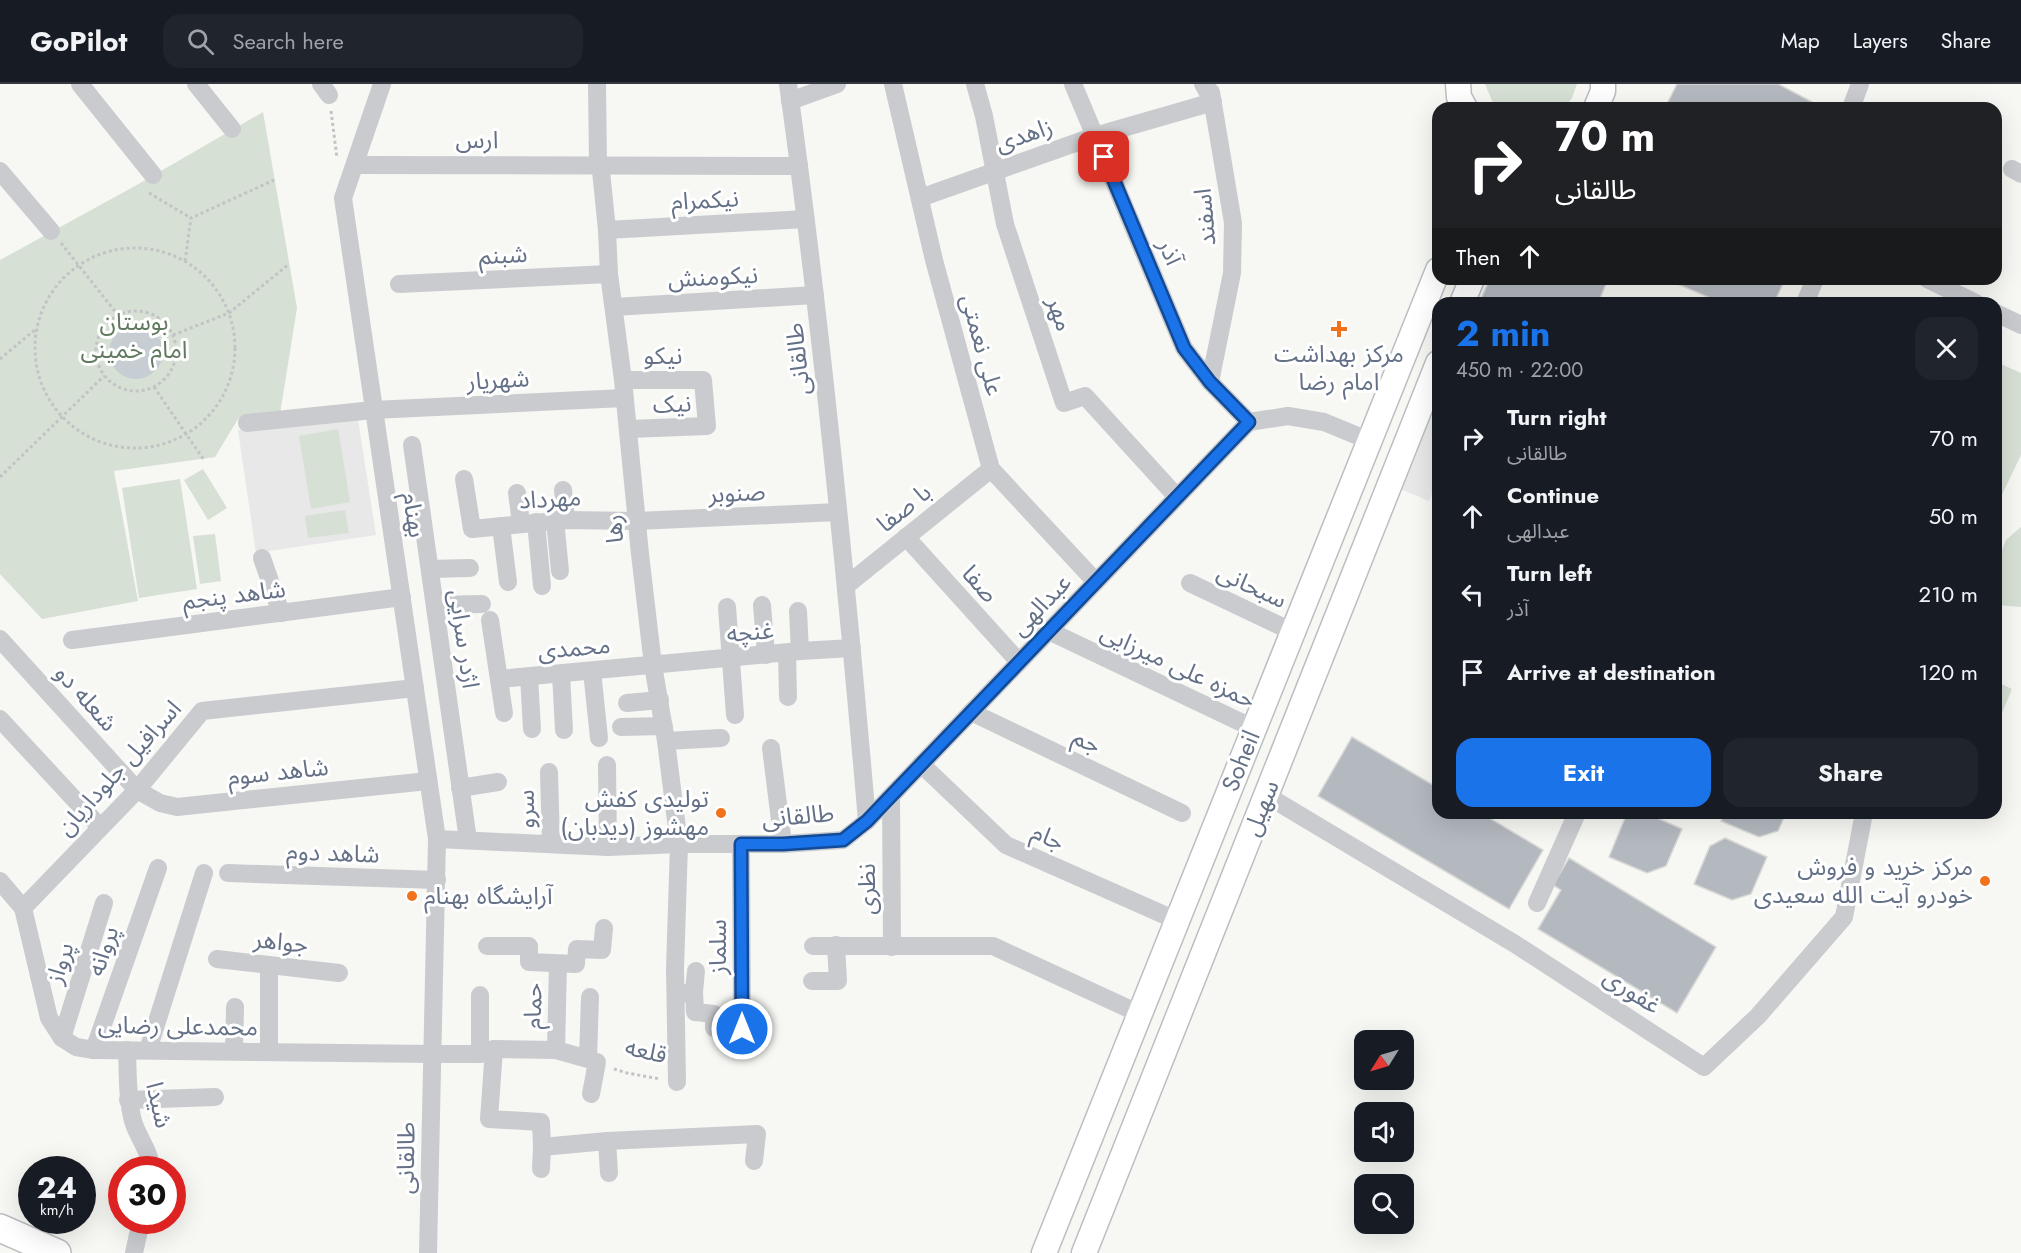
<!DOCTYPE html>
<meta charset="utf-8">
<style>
body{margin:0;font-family:Jost,"Noto Sans Arabic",sans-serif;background:#20242c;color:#f1f3f6;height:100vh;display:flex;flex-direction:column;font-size:22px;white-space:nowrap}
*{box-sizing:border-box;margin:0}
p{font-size:20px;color:#9ea1a6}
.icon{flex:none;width:33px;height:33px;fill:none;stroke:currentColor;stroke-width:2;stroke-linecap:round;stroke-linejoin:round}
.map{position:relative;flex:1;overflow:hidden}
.panel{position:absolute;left:1432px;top:213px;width:570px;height:522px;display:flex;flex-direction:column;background:#171b24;border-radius:18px;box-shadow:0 6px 24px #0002}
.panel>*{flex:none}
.guide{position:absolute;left:1432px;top:18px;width:570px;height:183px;border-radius:18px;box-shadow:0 6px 24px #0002;background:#202124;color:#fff;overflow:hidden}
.needle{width:39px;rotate:233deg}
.fabs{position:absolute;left:1354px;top:946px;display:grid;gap:12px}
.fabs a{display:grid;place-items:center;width:60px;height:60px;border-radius:12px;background:#171b24;box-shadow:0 6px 24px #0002;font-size:30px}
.speed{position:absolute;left:18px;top:1072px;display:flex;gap:12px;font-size:30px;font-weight:700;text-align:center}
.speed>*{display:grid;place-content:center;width:78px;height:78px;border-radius:50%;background:#171b24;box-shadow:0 6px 24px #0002;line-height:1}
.speed small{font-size:15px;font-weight:400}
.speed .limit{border:9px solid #d22;background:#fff;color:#111}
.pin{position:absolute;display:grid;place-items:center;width:51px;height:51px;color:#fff;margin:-26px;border-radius:12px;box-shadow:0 3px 9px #0006}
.me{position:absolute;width:66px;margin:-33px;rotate:0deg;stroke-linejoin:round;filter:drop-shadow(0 0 4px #0008)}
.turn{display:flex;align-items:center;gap:21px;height:126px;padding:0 24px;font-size:27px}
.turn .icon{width:78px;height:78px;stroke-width:2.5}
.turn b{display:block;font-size:42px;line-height:51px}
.then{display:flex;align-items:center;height:57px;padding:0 24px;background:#0003;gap:12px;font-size:22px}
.round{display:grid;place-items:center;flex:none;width:63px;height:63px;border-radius:18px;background:#20242c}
.head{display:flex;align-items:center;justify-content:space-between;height:102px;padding:0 24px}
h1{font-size:36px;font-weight:700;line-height:45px;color:#1a73e8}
.button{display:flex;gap:12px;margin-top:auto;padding:12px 24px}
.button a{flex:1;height:69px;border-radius:18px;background:#1a73e8;color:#fff;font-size:24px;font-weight:700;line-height:69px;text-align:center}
.button a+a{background:#20242c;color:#f1f3f6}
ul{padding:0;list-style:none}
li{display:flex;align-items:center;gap:18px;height:78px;padding:0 24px}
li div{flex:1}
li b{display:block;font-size:22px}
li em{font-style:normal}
header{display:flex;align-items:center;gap:36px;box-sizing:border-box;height:84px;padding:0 30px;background:#171b24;border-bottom:2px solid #363941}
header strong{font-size:28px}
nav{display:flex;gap:33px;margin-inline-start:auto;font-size:21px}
.search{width:420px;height:54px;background:#20242c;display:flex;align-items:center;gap:15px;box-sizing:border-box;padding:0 21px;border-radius:18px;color:#9ea1a6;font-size:22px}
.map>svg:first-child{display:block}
</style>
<header>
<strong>GoPilot</strong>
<div class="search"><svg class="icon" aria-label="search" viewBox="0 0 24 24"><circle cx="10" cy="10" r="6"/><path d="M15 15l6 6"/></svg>Search here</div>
<nav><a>Map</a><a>Layers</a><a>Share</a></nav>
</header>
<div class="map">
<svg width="2021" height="1169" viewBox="0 0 2021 1169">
<rect width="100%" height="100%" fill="#f7f7f4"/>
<!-- built -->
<g fill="#e7e8e7">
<polygon points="1438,303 1438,394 1429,417 1396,403"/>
<polygon points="347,325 358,336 376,451 256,469 238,346"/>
</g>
<!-- green -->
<g fill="#d7e0d4">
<polygon points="1485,0 1577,0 1572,14 1564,24 1499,24 1493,19"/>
<polygon points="263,28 297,224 280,330 238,335 215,373 114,387 138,517 42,535 0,490 0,176 135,102"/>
<polygon points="1996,278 2021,289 2021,371 1997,421"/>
<polygon points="338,345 350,418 311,425 299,352"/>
<polygon points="203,385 227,424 208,436 184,396"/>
<polygon points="180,395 197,505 139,514 122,404"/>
<polygon points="345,426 349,449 308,454 305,432"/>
<polygon points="2021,443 2021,523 1997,521 1997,479 2006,456"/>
<polygon points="215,450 221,497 200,500 193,452"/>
<polygon points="1997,598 2012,605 1997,641"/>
</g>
<!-- water -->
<circle fill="#c6ced4" cx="136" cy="268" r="27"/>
<!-- building -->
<g fill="#b4b9c0" stroke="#d8d9d6" stroke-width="1.5">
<polygon points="1677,0 1778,0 1814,19 1811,24 1665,24"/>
<polygon points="1490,195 1608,195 1598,219 1479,219"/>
<polygon points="1666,195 1785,195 1774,219 1722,219"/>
<polygon points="1352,653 1438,704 1438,729 1481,729 1543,766 1509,825 1318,712"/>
<polygon points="1635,729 1646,729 1682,745 1666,782 1647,789 1609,773 1625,734"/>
<polygon points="1724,729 1786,729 1778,747 1759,753 1721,737"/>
<polygon points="1725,754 1767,773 1751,810 1732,816 1694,800 1710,762"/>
<polygon points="1569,774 1716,863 1677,929 1538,845 1561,806 1553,801"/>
</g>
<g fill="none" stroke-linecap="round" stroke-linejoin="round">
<!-- major casing -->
<g stroke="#bbbec2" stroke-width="27">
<g id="major">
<polyline points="1458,0 1459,13 1465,24"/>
<polyline points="1596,24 1603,7 1603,0"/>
<polyline points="1462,219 1472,195"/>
<polyline points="1044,1169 1438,186"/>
<polyline points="1084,1169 1438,279"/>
</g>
</g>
<!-- highway casing -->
<g stroke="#bdbec1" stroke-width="30">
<polyline id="highway" points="0,1144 57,1169"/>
</g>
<!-- path -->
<g stroke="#c2c3c5" stroke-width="3" stroke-dasharray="3 3" stroke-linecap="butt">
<polyline points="331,27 337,74"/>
<polyline points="149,109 191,134"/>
<polyline points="61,159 118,231"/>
<circle cx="135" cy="264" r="100"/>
<polyline points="185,177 191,134 274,96"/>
<circle cx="136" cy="267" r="40"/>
<polyline points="173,251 229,229 289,180"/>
<polyline points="0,275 37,244"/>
<polyline points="154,303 204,376"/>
<polyline points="0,393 104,292"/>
<polyline points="614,985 627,989 660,995"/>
</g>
<!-- minor -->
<g stroke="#c9cbcf" stroke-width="18">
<polyline points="80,0 153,91"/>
<polyline points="196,0 232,45"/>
<polyline points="321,0 329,11"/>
<polyline points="382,0 343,114 437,755 428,1169"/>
<polyline points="597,0 598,80 601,87 607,146 609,190 623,296 640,470 653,581 666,657 679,760 675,885 677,998"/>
<path d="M788,0C822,245 846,491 867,737"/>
<polyline points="893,0 934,176 991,385 1096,498"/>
<polyline points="975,0 984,32 1005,140 1064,319 1085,312 1177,413"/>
<polyline points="1073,0 1184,264 1210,298 1249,338"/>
<polyline points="790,17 837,0"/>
<polyline points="1851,24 1860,0"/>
<polyline points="356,81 799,82"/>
<polyline points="2012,85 2021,90"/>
<polyline points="0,87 51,147"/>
<polyline points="920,114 1095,52 1213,18 1203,0"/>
<polyline points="607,146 805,135"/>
<polyline points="1927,195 1976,219"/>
<polyline points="399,200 609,190"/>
<polyline points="1805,219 1815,195"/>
<polyline points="614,223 815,211"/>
<polyline points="1996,229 2021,241"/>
<polyline points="623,296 703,296 707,342 629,345"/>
<polyline points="1210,298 1232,189 1233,139 1211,8"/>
<polyline points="1249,338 1288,332 1324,338 1370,357"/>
<polyline points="247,339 373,326 624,314"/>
<polyline points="412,361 468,756"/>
<polyline points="464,395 472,445 566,436 637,437 838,428"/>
<polyline points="563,406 566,436"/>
<polyline points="517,409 521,439"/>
<polyline points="555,436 560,487"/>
<polyline points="536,438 542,502"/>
<polyline points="501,442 508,498"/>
<polyline points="906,453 1019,578"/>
<polyline points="262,474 281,529"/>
<polyline points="430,485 470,484"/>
<polyline points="1190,499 1293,548"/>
<polyline points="847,501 991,385"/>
<polyline points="435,521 482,520"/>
<polyline points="762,521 766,571"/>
<polyline points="727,523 735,631"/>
<polyline points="798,527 800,567"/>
<polyline points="490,536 504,629"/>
<polyline points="1049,547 1255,645"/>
<polyline points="0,555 137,706 160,719 177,723 428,697"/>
<polyline points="72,556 402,513"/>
<polyline points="787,569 788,613"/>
<polyline points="592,587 599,654"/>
<polyline points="561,590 564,646"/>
<polyline points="529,593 532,645"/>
<polyline points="499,595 800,567 852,564"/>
<polyline points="627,619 660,616"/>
<polyline points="971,628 1182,729"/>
<polyline points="0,635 100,743"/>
<polyline points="621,643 664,642"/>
<polyline points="666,657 721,654"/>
<polyline points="771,664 783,760"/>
<polyline points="921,680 1006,761 1178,837"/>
<polyline points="607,681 608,763"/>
<polyline points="549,688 551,760"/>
<polyline points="460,704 498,698"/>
<polyline points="1266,711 1515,860 1704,983 1758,932 1844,833 1864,729"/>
<polyline points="891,712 892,863"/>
<polyline points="437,755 608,763 679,760 783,760 843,756 867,737 1249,338"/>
<polyline points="741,760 742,945 762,946"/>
<polyline points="228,789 437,796"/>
<polyline points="0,797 23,824 49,934 62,954 76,963 94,966 433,970 480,970 494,965 556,966 588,975 590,913"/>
<polyline points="1537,819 1577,729"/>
<polyline points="23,824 137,706 202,627 415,604"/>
<polyline points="487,862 529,862 529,878 576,880 577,865 602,866 604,844"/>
<polyline points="813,862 993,862 1140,930"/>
<polyline points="217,875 339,889"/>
<polyline points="812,897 838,897 836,861"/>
<polyline points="694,908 696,887"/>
<polyline points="676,910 694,908 695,928 714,930 714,944"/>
<polyline points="62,954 104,819"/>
<polyline points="494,965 489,1035 541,1038 542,1063 607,1057 757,1050 754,1077"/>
<polyline points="94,966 158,784"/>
<path d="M127,966C128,990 127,1014 133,1037C138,1054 151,1068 151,1086"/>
<polyline points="148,966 204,789"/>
<polyline points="234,966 235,923"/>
<polyline points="556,966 558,880"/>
<polyline points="269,967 269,881"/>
<polyline points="480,970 480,911"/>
<polyline points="591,1010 597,978"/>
<polyline points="128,1016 215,1013"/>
<polyline points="607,1057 609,1089"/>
<polyline points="541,1085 542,1063"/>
<polyline points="134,1169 141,1137"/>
</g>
<!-- major -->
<use href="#major" stroke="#fff" stroke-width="24"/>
<!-- highway -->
<use href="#highway" stroke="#fff" stroke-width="27"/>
</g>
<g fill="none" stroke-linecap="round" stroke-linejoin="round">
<!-- route casing -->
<g stroke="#114b97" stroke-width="15">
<polyline id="route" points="742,945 741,760 783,760 843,756 867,737 1249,338 1210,298 1184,264 1104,73"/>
</g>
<!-- route -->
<use href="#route" stroke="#1a73e8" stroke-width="10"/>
</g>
<!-- markers -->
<g fill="#f1721a" stroke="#fff" stroke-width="2">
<path d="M1336 236h6v6h6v6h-6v6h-6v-6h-6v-6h6z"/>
<circle cx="721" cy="729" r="6"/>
<circle cx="1985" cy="797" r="6"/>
<circle cx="412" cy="812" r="6"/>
</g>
<g text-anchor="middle" stroke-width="6" stroke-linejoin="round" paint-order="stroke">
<!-- street labels -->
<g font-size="24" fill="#647187" stroke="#fff">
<text transform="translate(1024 51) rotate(-19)" y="8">زاهدی</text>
<text x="477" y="64">ارس</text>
<text transform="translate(705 116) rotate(-3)" y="8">نیکمرام</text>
<text transform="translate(1205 133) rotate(-95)" y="8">اسفند</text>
<text transform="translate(1170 168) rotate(67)" y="8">آذر</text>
<text transform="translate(503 171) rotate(-3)" y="8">شبنم</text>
<text transform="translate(713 193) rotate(-3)" y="8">نیکومنش</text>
<text transform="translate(1060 230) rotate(72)" y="8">مهر</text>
<text transform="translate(982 261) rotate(75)" y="8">علی نعمتی</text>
<text x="663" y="280">نیکو</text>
<text transform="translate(798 275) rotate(-96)" y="8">طالقانی</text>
<text transform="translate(498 296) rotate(-3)" y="8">شهریار</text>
<text transform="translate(672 320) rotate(-2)" y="8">نیک</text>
<text transform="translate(737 409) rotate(-3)" y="8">صنوبر</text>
<text transform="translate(550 415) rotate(-3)" y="8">مهرداد</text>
<text transform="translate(904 424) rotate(-39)" y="8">با صفا</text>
<text transform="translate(414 431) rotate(81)" y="8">بهنام</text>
<text transform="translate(614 445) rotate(-95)" y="8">رها</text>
<text transform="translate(980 500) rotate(48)" y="8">صفا</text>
<text transform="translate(1252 502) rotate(25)" y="8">سبحانی</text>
<text transform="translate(234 511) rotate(-7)" y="8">شاهد پنجم</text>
<text transform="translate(1041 521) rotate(-46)" y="8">عبدالهی</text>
<text transform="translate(750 548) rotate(-5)" y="8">غنچه</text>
<text transform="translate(464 555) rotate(82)" y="8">اژدر سرایی</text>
<text transform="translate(574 564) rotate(-5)" y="8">محمدی</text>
<text transform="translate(1178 582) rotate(25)" y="8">حمزه علی میرزایی</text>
<text transform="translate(86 614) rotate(48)" y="8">شعله دو</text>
<text transform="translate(1087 657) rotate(26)" y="8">جم</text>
<text transform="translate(1241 677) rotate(-68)" y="8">Soheil</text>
<text transform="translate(119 684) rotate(-48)" y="8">اسرافیل جلوداریان</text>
<text transform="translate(278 688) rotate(-6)" y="8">شاهد سوم</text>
<text transform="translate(1261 724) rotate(-68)" y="8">سهیل</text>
<text transform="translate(526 725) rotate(-91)" y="8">سرو</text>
<text transform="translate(798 732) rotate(-5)" y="8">طالقانی</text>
<text transform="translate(1048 753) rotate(24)" y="8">جام</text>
<text transform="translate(333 769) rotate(2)" y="8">شاهد دوم</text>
<text transform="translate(867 805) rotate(-90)" y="8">نظری</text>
<text transform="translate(281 858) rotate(6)" y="8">جواهر</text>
<text transform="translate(718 863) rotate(-90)" y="8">سلماز</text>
<text transform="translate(103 867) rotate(-71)" y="8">پروانه</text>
<text transform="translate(60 879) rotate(-72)" y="8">پرواز</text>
<text transform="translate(1632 907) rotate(33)" y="8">غفوری</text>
<text transform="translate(533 922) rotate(-89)" y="8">حمام</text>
<text transform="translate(178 942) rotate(1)" y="8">محمدعلی رضایی</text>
<text transform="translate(646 967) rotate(13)" y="8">قلعه</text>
<text transform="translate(159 1021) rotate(77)" y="8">شیدا</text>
<text transform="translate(406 1074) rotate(-89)" y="8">طالقانی</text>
</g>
<!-- park labels -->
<g font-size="24" fill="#60795f" stroke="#fff">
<text x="134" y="246">بوستان<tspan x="134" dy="28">امام خمینی</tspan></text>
</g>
<!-- poi labels -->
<g font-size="24" fill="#647187" stroke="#fff" text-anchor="end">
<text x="1339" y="278" text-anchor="middle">مرکز بهداشت<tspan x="1339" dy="28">امام رضا</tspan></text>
<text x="709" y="723">تولیدی کفش<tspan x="709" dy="28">مهشوز (دیدبان)</tspan></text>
<text x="1973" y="791">مرکز خرید و فروش<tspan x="1973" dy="28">خودرو آیت الله سعیدی</tspan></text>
<text x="424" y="820" text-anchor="start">آرایشگاه بهنام</text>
</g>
</g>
</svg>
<div class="fabs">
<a><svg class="needle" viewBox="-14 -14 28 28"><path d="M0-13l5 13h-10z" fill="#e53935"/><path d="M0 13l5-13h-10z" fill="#9ea1a6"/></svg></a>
<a><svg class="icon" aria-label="sound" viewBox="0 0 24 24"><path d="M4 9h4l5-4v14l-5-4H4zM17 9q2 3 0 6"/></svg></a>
<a><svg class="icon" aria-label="search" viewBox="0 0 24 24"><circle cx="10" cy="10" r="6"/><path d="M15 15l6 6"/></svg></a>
</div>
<div class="speed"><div>24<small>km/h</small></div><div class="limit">30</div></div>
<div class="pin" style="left:1104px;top:73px;background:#d93025"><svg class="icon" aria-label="arrive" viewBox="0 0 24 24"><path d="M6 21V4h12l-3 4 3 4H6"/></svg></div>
<svg class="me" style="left:742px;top:945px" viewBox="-20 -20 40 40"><circle r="17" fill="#1a73e8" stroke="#fff" stroke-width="3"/><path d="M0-11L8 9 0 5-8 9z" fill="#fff"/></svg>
<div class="guide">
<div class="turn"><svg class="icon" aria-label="right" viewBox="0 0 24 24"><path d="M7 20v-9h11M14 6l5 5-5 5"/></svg><div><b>70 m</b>طالقانی</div></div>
<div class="then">Then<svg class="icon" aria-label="ahead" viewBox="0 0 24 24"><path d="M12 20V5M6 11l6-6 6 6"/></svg></div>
</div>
<section class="panel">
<div class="head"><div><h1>2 min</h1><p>450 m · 22:00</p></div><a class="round"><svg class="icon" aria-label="close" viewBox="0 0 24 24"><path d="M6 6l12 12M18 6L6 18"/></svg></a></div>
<ul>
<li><svg class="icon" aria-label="right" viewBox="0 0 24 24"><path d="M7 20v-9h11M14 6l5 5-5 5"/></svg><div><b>Turn right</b><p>طالقانی</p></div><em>70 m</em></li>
<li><svg class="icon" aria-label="ahead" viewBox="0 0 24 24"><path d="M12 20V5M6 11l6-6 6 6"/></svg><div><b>Continue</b><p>عبدالهی</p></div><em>50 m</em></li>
<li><svg class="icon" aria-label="left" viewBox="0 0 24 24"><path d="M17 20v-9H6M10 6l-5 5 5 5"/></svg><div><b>Turn left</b><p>آذر</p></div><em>210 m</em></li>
<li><svg class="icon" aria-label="arrive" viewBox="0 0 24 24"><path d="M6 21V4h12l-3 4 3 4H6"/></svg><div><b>Arrive at destination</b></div><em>120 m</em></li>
</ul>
<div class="button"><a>Exit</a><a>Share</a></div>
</section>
</div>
